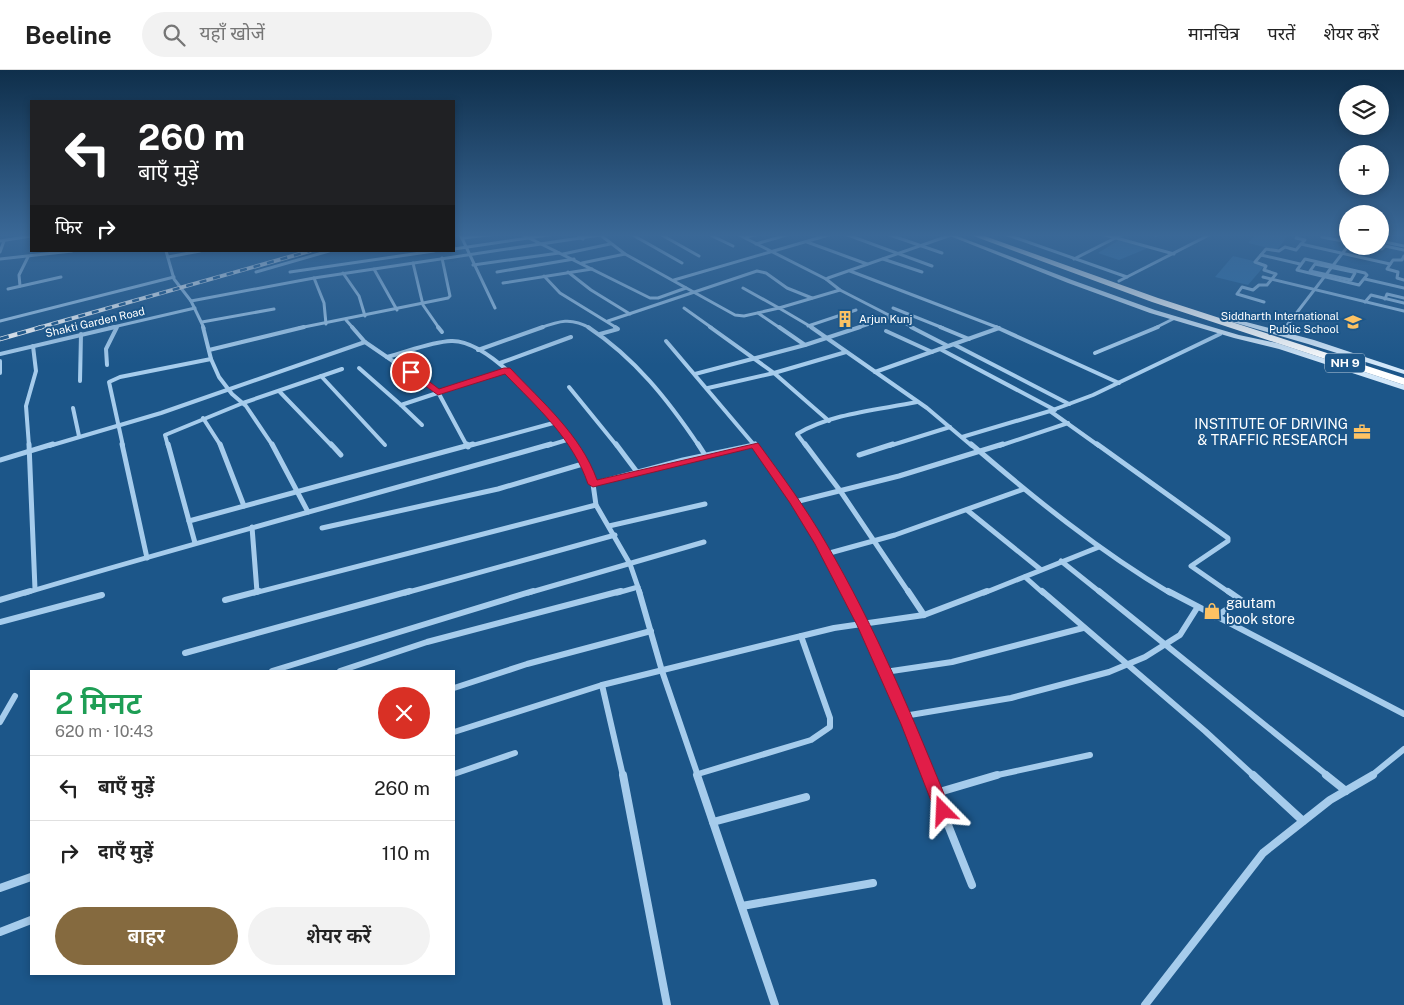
<!DOCTYPE html>
<html lang="hi">
<meta charset="utf-8">
<style>
body{margin:0;font-family:"Public Sans","Noto Sans Devanagari",sans-serif;background:#f2f2f2;color:#222;height:100vh;display:flex;flex-direction:column;font-size:19px;white-space:nowrap}
*{box-sizing:border-box;margin:0}
p{font-size:16px;color:#767676}
.icon{flex:none;width:28px;height:28px;fill:none;stroke:currentColor;stroke-width:2;stroke-linecap:round;stroke-linejoin:round}
.map{position:relative;flex:1;overflow:hidden}
.panel{position:absolute;left:30px;top:600px;width:425px;height:305px;display:flex;flex-direction:column;background:#fff;border-radius:0px;box-shadow:0 2px 8px #0003}
.panel>*{flex:none}
.banner{position:absolute;left:30px;top:30px;width:425px;height:152px;border-radius:0px;box-shadow:0 2px 8px #0003;background:#202124;color:#fff;overflow:hidden}
.tools{position:absolute;left:1339px;top:15px;display:grid;gap:10px}
.tools a{display:grid;place-items:center;width:50px;height:50px;border-radius:50%;background:#fff;box-shadow:0 2px 8px #0003;font-size:25px}
.pin{position:absolute;display:grid;place-items:center;width:42px;height:42px;color:#fff;margin:-21px;border:2px solid #fff;border-radius:50%;box-shadow:0 1px 5px #0007}
.me{position:absolute;width:55px;margin:-28px;rotate:339deg;stroke-linejoin:round;filter:drop-shadow(0 0 4px #0008)}
.turn{display:flex;align-items:center;gap:18px;height:105px;padding:0 25px;font-size:22px}
.turn .icon{width:65px;height:65px;stroke-width:2.5}
.turn b{display:block;font-size:35px;line-height:42px}
.then{display:flex;align-items:center;height:48px;padding:0 25px;background:#0003;gap:10px;font-size:19px}
.round{display:grid;place-items:center;flex:none;width:52px;height:52px;border-radius:26px;background:#f2f2f2}
.summary{display:flex;align-items:center;justify-content:space-between;height:85px;padding:0 25px}
h1{font-size:30px;font-weight:600;line-height:38px;color:#1e9e55}
.cta{display:flex;gap:10px;margin-top:auto;padding:10px 25px}
.cta a{flex:1;height:58px;border-radius:30px;background:#856a3f;color:#fff;font-size:20px;font-weight:600;line-height:58px;text-align:center}
.cta a+a{background:#f2f2f2;color:#222}
ul{padding:0;list-style:none}
li{display:flex;align-items:center;gap:15px;height:65px;padding:0 25px;border-top:1px solid #e0e0e0}
li div{flex:1}
li b{display:block;font-size:19px}
li em{font-style:normal}
header{display:flex;align-items:center;gap:30px;box-sizing:border-box;height:70px;padding:0 25px;background:#fff;border-bottom:1px solid #e0e0e0}
header strong{font-size:24px}
nav{display:flex;gap:28px;margin-inline-start:auto;font-size:18px}
.search{width:350px;height:45px;background:#f2f2f2;display:flex;align-items:center;gap:12px;box-sizing:border-box;padding:0 18px;border-radius:28px;color:#767676;font-size:19px}
.map>svg:first-child{display:block}
</style>
<header>
<strong>Beeline</strong>
<div class="search"><svg class="icon" aria-label="search" viewBox="0 0 24 24"><circle cx="10" cy="10" r="6"/><path d="M15 15l6 6"/></svg>यहाँ खोजें</div>
<nav><a>मानचित्र</a><a>परतें</a><a>शेयर करें</a></nav>
</header>
<div class="map">
<svg width="1404" height="935" viewBox="0 0 1404 935">
<rect width="100%" height="100%" fill="#1c5689"/>
<!-- green -->
<g fill="#2f70a7">
<polygon points="1257,164 1289,164 1277,180 1248,173"/>
<polygon points="1119,170 1148,178 1119,190 1098,183"/>
<polygon points="1233,186 1266,194 1248,215 1215,207"/>
</g>
<g fill="none" stroke-linecap="round" stroke-linejoin="round">
<!-- street-far4 -->
<g stroke="#a6ccec" stroke-width="3">
<polyline points="460,164 495,238"/>
<polyline points="521,164 650,228 658,228 686,218"/>
<polyline points="577,164 583,169"/>
<polyline points="599,164 625,184 735,245 744,246 779,238"/>
<polyline points="631,164 682,193"/>
<polyline points="660,164 699,186"/>
<polyline points="708,164 733,176"/>
<polyline points="737,164 826,209"/>
<polyline points="845,164 932,196"/>
<polyline points="887,164 942,183"/>
<polyline points="1005,164 1127,207"/>
<polyline points="1102,164 1174,184"/>
<polyline points="1298,164 1296,168 1305,170 1301,174"/>
<polyline points="1324,164 1322,167 1348,172"/>
<polyline points="1344,164 1348,164"/>
<polyline points="1156,165 1159,164"/>
<polyline points="746,167 759,164"/>
<polyline points="463,168 496,164"/>
<polyline points="0,171 31,166"/>
<polyline points="1380,171 1404,176"/>
<polyline points="807,172 867,194"/>
<polyline points="756,174 790,164"/>
<polyline points="1368,176 1382,179 1385,176 1404,180"/>
<polyline points="454,179 555,164"/>
<polyline points="166,181 174,209 191,231 204,258"/>
<polyline points="0,182 4,171"/>
<polyline points="563,184 610,174"/>
<polyline points="1261,185 1300,194"/>
<polyline points="1404,186 1402,190 1393,190 1387,199 1398,202 1397,208 1404,210"/>
<polyline points="168,187 200,181"/>
<polyline points="0,189 72,181"/>
<polyline points="883,189 922,202"/>
<polyline points="1074,189 1123,164"/>
<polygon points="1305,189 1365,203 1367,205 1359,215 1297,200"/>
<polyline points="413,193 423,235 439,258"/>
<polyline points="582,193 625,184"/>
<polygon points="1315,194 1353,202 1355,203 1351,210 1310,201"/>
<polyline points="473,195 559,183"/>
<polyline points="374,199 397,240"/>
<polyline points="850,201 999,258"/>
<polyline points="256,202 329,181"/>
<polyline points="290,202 434,181"/>
<polyline points="497,202 574,189"/>
<polyline points="568,202 591,220 630,244"/>
<polyline points="343,203 359,226 365,246"/>
<polyline points="544,206 560,223 617,258"/>
<polyline points="1263,207 1404,241"/>
<polyline points="314,208 324,233 326,254"/>
<polyline points="1365,209 1404,218"/>
<polyline points="674,210 832,164"/>
<polyline points="1119,211 1211,164"/>
<polyline points="503,213 592,199"/>
<polyline points="20,216 19,205 28,187"/>
<polyline points="743,218 779,238"/>
<polyline points="8,219 61,207"/>
<polyline points="840,220 914,258"/>
<polyline points="1385,229 1387,224 1404,228"/>
<polyline points="191,231 314,208 607,164"/>
<polyline points="1264,232 1237,224 1242,217 1253,220 1259,215 1267,215 1276,204 1264,200 1266,196 1255,192 1266,179 1279,181 1285,177 1296,180 1301,174 1390,194"/>
<polyline points="1365,232 1371,225 1404,233"/>
<polyline points="684,238 712,258"/>
<polyline points="893,238 943,258"/>
<polyline points="758,243 780,258"/>
<polyline points="346,250 353,258"/>
<polyline points="0,251 174,207"/>
<polyline points="608,251 757,201 766,203 787,218 812,228"/>
<polyline points="202,252 274,239"/>
<polyline points="808,256 856,240"/>
<polyline points="109,258 195,238"/>
<polyline points="299,258 448,228 450,226 442,188"/>
<path d="M540,258C559,251 571,247 590,258"/>
<polyline points="813,258 779,238 840,220 826,209 828,208 951,165"/>
<polyline points="857,258 891,247"/>
<polyline points="1155,258 1175,248"/>
<polyline points="1285,258 1348,176"/>
</g>
<!-- street-far3 -->
<g stroke="#a6ccec" stroke-width="4">
<polyline points="203,257 211,289 219,307 232,324 246,336 273,376"/>
<polyline points="352,257 365,272 438,322 467,376"/>
<polyline points="438,257 442,262"/>
<path d="M588,257C635,288 668,330 699,376"/>
<polyline points="710,257 774,303 829,351"/>
<polyline points="779,257 805,275"/>
<polyline points="811,257 927,338 972,376"/>
<polyline points="911,257 948,276"/>
<polyline points="940,257 969,269"/>
<polyline points="996,257 1119,313"/>
<polyline points="886,261 932,282"/>
<polyline points="600,264 618,259 615,257"/>
<polyline points="1281,264 1286,257"/>
<polyline points="666,271 755,376"/>
<polyline points="955,275 1069,334"/>
<polyline points="940,279 1055,340"/>
<polyline points="209,280 304,257"/>
<polyline points="478,280 543,257"/>
<polyline points="1095,283 1158,257"/>
<polyline points="0,284 115,257"/>
<path d="M387,287C407,282 430,272 451,271C490,269 553,346 574,376"/>
<polyline points="0,291 0,303"/>
<polyline points="500,293 571,267"/>
<polyline points="107,295 106,279 117,257"/>
<polyline points="359,298 401,335 507,300"/>
<polyline points="875,302 999,258"/>
<polyline points="695,304 805,275 860,257"/>
<polyline points="321,306 385,375"/>
<polyline points="80,311 81,264"/>
<polyline points="569,317 617,376"/>
<polyline points="708,318 774,303 846,282"/>
<polyline points="279,321 332,376"/>
<polyline points="401,335 422,355"/>
<polyline points="73,338 79,366"/>
<polyline points="1050,341 1099,376"/>
<polyline points="203,348 221,376"/>
<polyline points="962,367 1050,341 1093,325 1220,264"/>
<polyline points="29,376 26,336 36,301 33,276"/>
<polyline points="49,376 161,343 365,272"/>
<polyline points="123,376 109,312 120,307 211,289"/>
<polyline points="168,376 165,365 243,333 342,299"/>
<polyline points="469,376 557,352"/>
<polyline points="547,376 570,369"/>
<polyline points="751,376 754,375"/>
<path d="M806,376L797,364C832,343 878,340 917,332"/>
<polyline points="889,376 950,357"/>
<polyline points="999,376 1068,353"/>
</g>
<!-- street-far2 -->
<g stroke="#a6ccec" stroke-width="5">
<polyline points="29,374 35,519"/>
<polyline points="122,374 147,488"/>
<polyline points="168,374 195,473"/>
<polyline points="220,374 244,436"/>
<polyline points="272,374 308,442"/>
<polyline points="331,374 341,385"/>
<polyline points="467,374 468,377"/>
<polyline points="573,374 586,393 592,407 596,435 630,494 640,523"/>
<polyline points="616,374 637,402"/>
<polyline points="698,374 705,385"/>
<polyline points="755,374 792,427 826,484 895,465 1024,419"/>
<polyline points="805,374 841,422 909,523"/>
<path d="M971,374C1034,428 1099,481 1170,523"/>
<polyline points="1097,374 1228,468 1228,471 1191,496 1230,523"/>
<polyline points="859,385 893,374"/>
<polyline points="0,390 53,374"/>
<polyline points="593,414 683,390 754,375"/>
<polyline points="795,432 899,406 1003,374"/>
<polyline points="967,440 1040,499"/>
<polyline points="189,451 473,374"/>
<polyline points="609,456 705,434"/>
<polyline points="252,457 257,522"/>
<polyline points="322,458 498,419 586,393"/>
<polyline points="826,484 845,523"/>
<polyline points="1061,491 1101,523"/>
<polyline points="1025,507 1043,523"/>
<path d="M25,523C200,471 376,424 551,374"/>
<polyline points="254,523 596,435"/>
<polyline points="405,523 615,465"/>
<polyline points="528,523 704,472"/>
<polyline points="617,523 638,517"/>
<polyline points="984,523 1099,477"/>
</g>
<!-- street-far1 -->
<g stroke="#a6ccec" stroke-width="6">
<polyline points="639,521 662,601 698,706"/>
<polyline points="845,521 885,602 952,592 1083,558"/>
<polyline points="908,521 924,545"/>
<polyline points="1042,521 1205,661 1254,706"/>
<polyline points="1099,521 1328,706"/>
<polyline points="1168,521 1404,644"/>
<polyline points="0,530 30,521"/>
<polyline points="225,530 259,521"/>
<polyline points="1215,547 1241,530 1228,521"/>
<polyline points="0,552 102,525"/>
<polyline points="185,583 410,521"/>
<polyline points="272,601 533,521"/>
<polyline points="340,601 427,572 621,521"/>
<polyline points="885,602 904,646"/>
<polyline points="602,615 623,706"/>
<polyline points="454,618 527,594 651,561"/>
<polyline points="0,652 15,626"/>
<polyline points="454,662 602,615 834,558 924,545 987,521"/>
<polyline points="454,704 515,683"/>
<polyline points="698,704 811,670 830,657 830,648 801,566"/>
<polyline points="928,706 904,646 1011,628 1109,602 1145,587 1180,565 1197,538"/>
<polyline points="993,706 1090,685"/>
<polyline points="1371,706 1404,679"/>
</g>
<!-- street -->
<g stroke="#a6ccec" stroke-width="8">
<polyline points="623,705 667,935"/>
<polyline points="697,705 775,935"/>
<polyline points="928,705 972,815"/>
<polyline points="1253,705 1303,751"/>
<polyline points="1326,705 1346,721"/>
<polyline points="936,723 997,705"/>
<polyline points="713,752 806,727"/>
<polyline points="0,818 31,807"/>
<polyline points="742,836 873,813"/>
<polyline points="0,862 31,850"/>
<polyline points="1145,935 1263,783 1330,730 1373,705"/>
</g>
<!-- secondary -->
<g fill="#d2e7f9" fill-rule="evenodd">
<polygon points="945,164 952,164 1072,210 1155,240 1239,265 1277,273 1404,315 1404,320 1279,279 1234,268 1150,243 1068,213"/>
<polygon points="1231,248 1314,270 1404,300 1404,304 1308,274 1229,251 1229,249"/>
</g>
<!-- highway -->
<polygon fill="#fff" fill-rule="evenodd" points="968,164 979,164 1158,228 1404,308 1404,315 1152,232"/>
<!-- rail-far1 casing -->
<g stroke="#fff" stroke-width="4">
<polyline id="rail-far1" points="38,258 310,181"/>
</g>
<!-- rail casing -->
<g stroke="#fff" stroke-width="4.5">
<polyline id="rail" points="0,269 42,257"/>
</g>
<!-- rail-far1 -->
<use href="#rail-far1" stroke="#1c5689" stroke-width="2.5" stroke-dasharray="7" stroke-linecap="butt"/>
<!-- rail -->
<use href="#rail" stroke="#1c5689" stroke-width="3" stroke-dasharray="9" stroke-linecap="butt"/>
</g>
<!-- sky -->
<linearGradient id="sky" x2="0" y2="1"><stop stop-color="#0f2f4b"/><stop offset="0.56" stop-color="#3a6897"/><stop offset="1" stop-color="#3a6897" stop-opacity="0"/></linearGradient>
<rect width="1404" height="295" fill="url(#sky)"/>
<!-- route -->
<path fill="#e11d48" stroke="#92132f" d="M504,298H510C542,332 581,365 597,410L758,373C782,406 806,438 826,473C876,558 914,650 951,741L949,746L943,748L937,746L901,654L857,555L815,474L790,433L752,378L593,417L588,414C573,369 537,337 505,304L438,325L406,302L414,300L439,319Z"/>
<!-- icons -->
<defs>
<g id="building-bare" transform="scale(1.35)"><path d="M-4-6H4V6H1V3H-1V6H-4ZM-2.5-4.3h1.7v1.8h-1.7ZM.8-4.3h1.7v1.8H.8ZM-2.5-1h1.7V.8h-1.7ZM.8-1h1.7V.8H.8Z" fill="#fdc263" stroke="#1c5689" stroke-width="2.5" paint-order="stroke"/></g>
<g id="school-bare" transform="scale(1.35)"><path d="M0-5L7-2L0 1L-7-2ZM-4 1L0 2.5L4 1V4Q0 6-4 4Z" fill="#fdc263" stroke="#1c5689" stroke-width="2.5" paint-order="stroke"/></g>
<g id="office-bare" transform="scale(1.35)"><path d="M-6-3h4V-5.5h4V-3h4V5H-6ZM-1-4.5V-3h2v-1.5ZM-6 0V1H6V0Z" fill="#fdc263" stroke="#1c5689" stroke-width="2.5" paint-order="stroke"/></g>
<g id="shop-bare" transform="scale(1.35)"><path d="M-5-2.5h2.3a2.7 3.5 0 0 1 5.4 0H5L5.5 6h-11ZM-1.5-2.5h3a1.5 2.3 0 0 0-3 0Z" fill="#fdc263" stroke="#1c5689" stroke-width="2.5" paint-order="stroke"/></g>
</defs>
<g fill-rule="evenodd">
<use href="#building-bare" x="845" y="249"/>
<use href="#school-bare" x="1353" y="252"/>
<use href="#office-bare" x="1362" y="362"/>
<use href="#shop-bare" x="1212" y="541"/>
</g>
<g text-anchor="middle" stroke-width="4" stroke-linejoin="round" paint-order="stroke">
<!-- far-poi labels -->
<g font-size="11" fill="#fff" stroke="#1c5689" text-anchor="end">
<text x="1339" y="250">Siddharth International<tspan x="1339" dy="13">Public School</tspan></text>
<text x="859" y="253" text-anchor="start">Arjun Kunj</text>
</g>
<!-- far-street labels -->
<g font-size="11" fill="#fff" stroke="#1c5689">
<text transform="translate(95 252) rotate(-13)" y="4">Shakti Garden Road</text>
</g>
<!-- shield labels -->
<rect fill="#1c5689" stroke="#bbccdc" stroke-width="1" x="1325" y="283.5" width="40" height="19" rx="4"/>
<g font-size="12" font-weight="bold" fill="#fff">
<text x="1345" y="297">NH 9</text>
</g>
<!-- poi labels -->
<g font-size="14" fill="#fff" stroke="#1c5689" text-anchor="end">
<text x="1348" y="359">INSTITUTE OF DRIVING<tspan x="1348" dy="16">&amp; TRAFFIC RESEARCH</tspan></text>
<text x="1226" y="538" text-anchor="start">gautam<tspan x="1226" dy="16">book store</tspan></text>
</g>
</g>
</svg>
<div class="tools">
<a><svg class="icon" aria-label="layers" viewBox="0 0 24 24"><path d="M12 4l9 5-9 5-9-5zM3 14l9 5 9-5"/></svg></a>
<a>+</a>
<a>−</a>
</div>
<div class="pin" style="left:411px;top:302px;background:#d93025"><svg class="icon" aria-label="arrive" viewBox="0 0 24 24"><path d="M6 21V4h12l-3 4 3 4H6"/></svg></div>
<svg class="me" style="left:943px;top:741px" viewBox="-20 -20 40 40"><path d="M0-17L14 15 0 8-14 15z" fill="#e11d48" stroke="#fff" stroke-width="4"/></svg>
<div class="banner">
<div class="turn"><svg class="icon" aria-label="left" viewBox="0 0 24 24"><path d="M17 20v-9H6M10 6l-5 5 5 5"/></svg><div><b>260 m</b>बाएँ मुड़ें</div></div>
<div class="then">फिर<svg class="icon" aria-label="right" viewBox="0 0 24 24"><path d="M7 20v-9h11M14 6l5 5-5 5"/></svg></div>
</div>
<section class="panel">
<div class="summary"><div><h1>2 मिनट</h1><p>620 m · 10:43</p></div><a class="round" style="background:#d93025;color:#fff"><svg class="icon" aria-label="close" viewBox="0 0 24 24"><path d="M6 6l12 12M18 6L6 18"/></svg></a></div>
<ul>
<li><svg class="icon" aria-label="left" viewBox="0 0 24 24"><path d="M17 20v-9H6M10 6l-5 5 5 5"/></svg><div><b>बाएँ मुड़ें</b></div><em>260 m</em></li>
<li><svg class="icon" aria-label="right" viewBox="0 0 24 24"><path d="M7 20v-9h11M14 6l5 5-5 5"/></svg><div><b>दाएँ मुड़ें</b></div><em>110 m</em></li>
</ul>
<div class="cta"><a>बाहर</a><a>शेयर करें</a></div>
</section>
</div>
